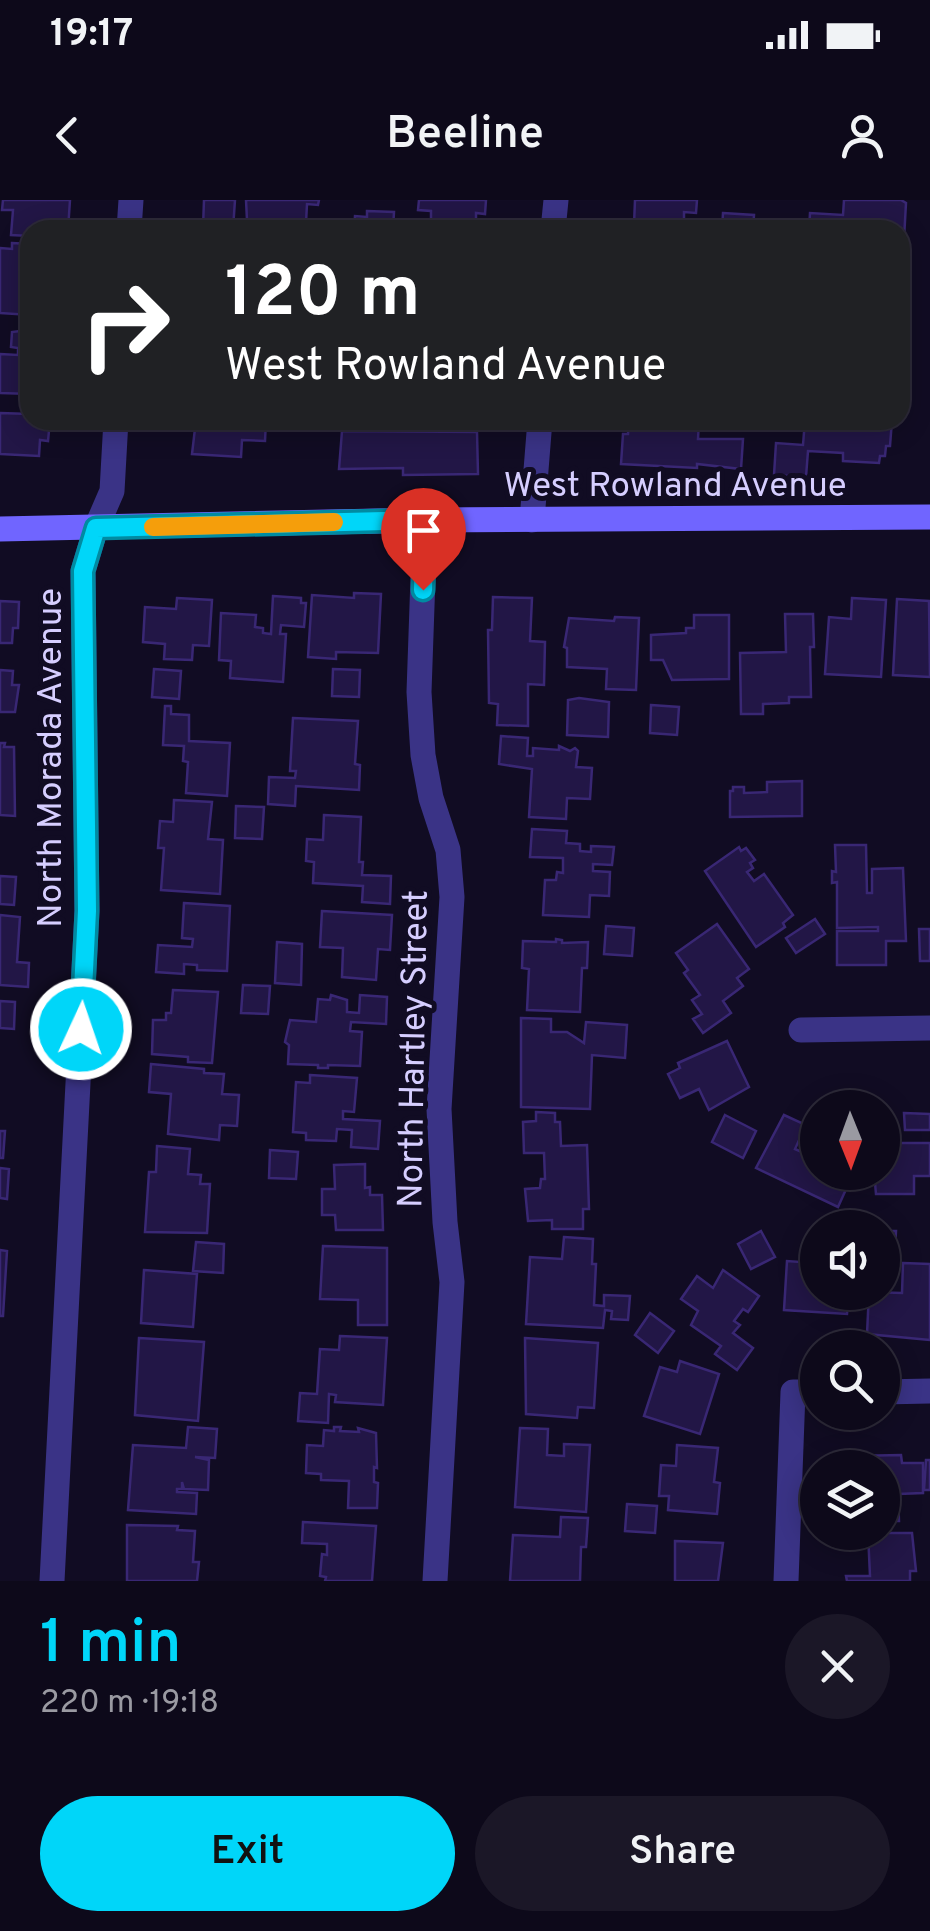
<!DOCTYPE html>
<meta charset="utf-8">
<style>
body{margin:0;font-family:Overpass,sans-serif;background:#1b1727;color:#f1f3f6;height:100vh;display:flex;flex-direction:column;font-size:38px;white-space:nowrap}
*{box-sizing:border-box;margin:0}
p{font-size:32px;color:#9a9aa2}
.icon{flex:none;width:55px;height:55px;fill:none;stroke:currentColor;stroke-width:2;stroke-linecap:round;stroke-linejoin:round}
.map{position:relative;height:1381px;overflow:hidden}
.sheet{display:flex;flex-direction:column;background:#0d091a;flex:1}
.sheet>*{flex:none}
.top-card{position:absolute;left:20px;top:20px;width:890px;height:210px;border-radius:30px;box-shadow:0 5px 25px #0003,0 0 0 2px #2d2a39;background:#202124;color:#fff;overflow:hidden}
.needle{width:65px;rotate:179deg}
.tools{position:absolute;left:800px;top:890px;display:grid;gap:20px}
.tools a{display:grid;place-items:center;width:100px;height:100px;border-radius:50%;background:#0d091a;box-shadow:0 5px 25px #0003,0 0 0 2px #2d2a39;font-size:50px}
.pin{position:absolute;display:grid;place-items:center;width:85px;height:85px;color:#fff;margin:-102px -42px;border-radius:50% 50% 50% 0;rotate:-45deg;box-shadow:0 0 10px #0007}
.pin .icon{rotate:45deg}
.me{position:absolute;width:110px;margin:-55px;rotate:3deg;stroke-linejoin:round;filter:drop-shadow(0 0 8px #0008)}
.turn{display:flex;align-items:center;gap:35px;height:210px;padding:0 40px;font-size:45px}
.turn .icon{width:130px;height:130px;stroke-width:2.5}
.turn b{display:block;font-size:70px;line-height:85px}
.round{display:grid;place-items:center;flex:none;width:105px;height:105px;border-radius:52px;background:#1b1727}
.summary{display:flex;align-items:center;justify-content:space-between;height:170px;padding:0 40px}
h1{font-size:60px;font-weight:600;line-height:75px;color:#00d6f9}
.button{display:flex;gap:20px;margin-top:auto;padding:20px 40px}
.button a{flex:1;height:115px;border-radius:60px;background:#00d6f9;color:#111;font-size:40px;font-weight:600;line-height:115px;text-align:center}
.button a+a{background:#1b1727;color:#f1f3f6}
.status{display:flex;justify-content:space-between;align-items:center;height:70px;padding:0 50px;background:#0d091a;direction:ltr}
.status svg{height:28px;fill:currentColor}
header{display:flex;justify-content:space-between;align-items:center;height:130px;padding:0 40px;background:#0d091a;font-size:45px;font-weight:600}
.map>svg:first-child{display:block}
</style>
<div class="status"><b>19:17</b><svg viewBox="0 0 49 12"><path d="M0 12V9h3v3zM5 12V6h3v6zM10 12V3h3v9zM15 12V0h3v12zM26 1h20v11H26zM47 4h2v5h-2z"/></svg></div>
<header><svg class="icon" aria-label="back" viewBox="0 0 24 24"><path d="M15 5l-7 7 7 7"/></svg>Beeline<svg class="icon" aria-label="person" viewBox="0 0 24 24"><circle cx="12" cy="8" r="4"/><path d="M4 21q1-7 8-7t8 7"/></svg></header>
<div class="map">
<svg width="930" height="1381" viewBox="0 0 930 1381">
<rect width="100%" height="100%" fill="#110c23"/>
<!-- building -->
<g fill="#221646" stroke="#392774" stroke-width="2.5">
<polygon points="3,0 70,0 68,30 30,30 30,36 11,35 13,10 2,10"/>
<polygon points="204,0 235,0 233,29 203,28"/>
<polygon points="246,0 319,0 318,5 307,4 306,23 247,20"/>
<polygon points="419,0 486,0 485,14 476,13 476,25 431,23 431,11 418,10"/>
<polygon points="635,0 697,0 696,13 684,12 684,27 641,30 641,25 634,25"/>
<polygon points="844,0 901,0 906,3 904,39 900,38 900,30 809,30 810,13 843,15"/>
<polygon points="367,11 394,12 393,30 354,29 355,16 367,17"/>
<polygon points="723,13 754,15 753,30 722,30"/>
<polygon points="12,43 29,44 30,115 0,113 0,48 12,49"/>
<polygon points="20,131 30,131 30,194 0,193 0,154 18,155 18,148 11,147 12,132"/>
<polygon points="0,213 30,214 30,220 50,220 48,241 40,240 39,256 0,254"/>
<polygon points="196,220 266,220 265,241 242,240 241,257 192,254"/>
<polygon points="629,220 699,221 698,239 743,239 741,269 697,264 697,268 621,264 623,234 628,234"/>
<polygon points="805,220 837,225 838,220 892,220 890,246 886,246 885,256 880,256 879,263 843,261 843,253 808,251 806,277 774,275 776,243 803,245"/>
<polygon points="342,231 477,232 478,274 403,275 403,268 339,269"/>
<polygon points="354,393 381,394 378,453 336,452 336,459 308,457 312,395 354,398"/>
<polygon points="273,396 301,398 301,403 306,403 304,427 281,425 280,434 286,434 283,482 230,478 231,461 219,460 221,413 256,415 255,427 263,428 263,433 271,434"/>
<polygon points="493,397 532,398 530,441 545,442 544,485 528,484 528,526 497,525 498,504 489,503 488,430 492,430"/>
<polygon points="177,398 212,400 209,446 193,445 192,460 164,459 165,444 143,442 145,407 176,409"/>
<polygon points="852,398 886,400 881,477 825,474 829,417 851,419"/>
<polygon points="897,399 929,401 930,477 893,475"/>
<polygon points="0,401 19,402 18,428 13,428 12,443 0,443"/>
<polygon points="785,414 813,414 814,447 810,447 811,497 789,497 789,503 763,504 763,514 741,514 740,453 786,452"/>
<polygon points="694,415 729,415 729,479 672,480 663,460 651,460 651,435 686,433 686,428 694,428"/>
<polygon points="615,417 639,418 636,490 606,489 607,469 567,467 567,448 564,447 569,418 614,421"/>
<polygon points="154,469 181,471 179,499 152,497"/>
<polygon points="333,469 360,470 359,497 332,496"/>
<polygon points="0,470 13,471 12,485 19,485 15,512 0,512"/>
<polygon points="579,498 609,502 608,537 567,535 568,500"/>
<polygon points="651,505 679,507 677,535 650,533"/>
<polygon points="165,506 171,506 171,514 189,515 189,541 230,543 227,596 186,593 188,562 183,561 184,546 163,545"/>
<polygon points="293,518 358,521 355,564 360,565 359,590 296,586 295,606 268,604 269,577 295,578 296,571 290,571"/>
<polygon points="501,536 528,538 527,556 533,556 533,548 559,550 559,546 570,551 575,548 578,551 576,567 592,568 590,599 567,598 566,619 529,617 532,569 499,564"/>
<polygon points="0,543 5,543 4,547 14,547 15,616 0,615"/>
<polygon points="802,581 802,616 730,617 730,591 733,591 733,587 744,587 744,593 767,592 767,582"/>
<polygon points="174,600 212,602 208,639 223,640 220,694 161,690 164,648 158,648 160,621 173,622"/>
<polygon points="236,606 264,607 262,639 235,638"/>
<polygon points="324,615 361,617 359,662 363,662 362,675 391,676 390,704 362,702 363,686 313,683 314,662 306,661 307,639 323,640"/>
<polygon points="532,629 567,631 566,643 580,644 580,651 591,652 591,646 614,647 612,665 593,664 593,671 610,672 609,696 590,695 589,717 543,715 545,680 556,680 557,672 563,673 563,658 530,657"/>
<polygon points="835,645 866,645 867,693 872,693 872,669 903,668 906,741 886,741 886,765 837,765 837,731 878,731 878,727 837,728 837,682 832,683 832,671 836,672"/>
<polygon points="739,647 741,651 746,648 755,660 750,663 753,668 747,672 754,681 764,674 793,715 783,723 785,727 756,747 705,671"/>
<polygon points="0,676 16,677 14,705 0,704"/>
<polygon points="184,703 230,706 227,771 197,770 197,765 184,764 184,774 156,772 158,745 192,747 193,739 182,738"/>
<polygon points="322,711 392,715 390,750 378,749 376,780 342,777 343,748 320,747"/>
<polygon points="0,715 20,717 17,762 29,763 28,787 0,785"/>
<polygon points="815,719 825,734 796,753 786,738"/>
<polygon points="717,724 749,769 737,778 743,786 723,801 731,813 703,833 693,819 702,814 692,800 700,795 684,773 688,770 676,753"/>
<polygon points="606,726 634,728 632,756 604,754"/>
<polygon points="919,729 930,729 930,761 920,761"/>
<polygon points="556,739 562,740 562,743 588,742 587,768 582,768 580,812 527,810 529,769 522,768 523,741 556,742"/>
<polygon points="277,742 302,744 301,785 275,783"/>
<polygon points="243,785 270,786 268,814 241,813"/>
<polygon points="173,790 218,792 212,863 188,862 188,857 152,854 153,820 166,820 166,813 171,813"/>
<polygon points="331,795 347,800 347,812 359,813 360,795 387,797 386,824 351,822 350,831 362,832 360,866 328,865 328,868 318,868 318,865 288,864 289,845 285,842 290,820 316,822 318,799 330,800"/>
<polygon points="0,801 15,802 14,829 0,828"/>
<polygon points="521,818 551,819 551,832 567,832 584,843 586,822 627,825 625,858 592,855 590,909 521,907"/>
<polygon points="727,841 749,887 709,910 699,889 680,898 668,874 680,868 678,863"/>
<polygon points="151,864 204,869 204,873 224,874 222,894 239,895 237,926 220,925 219,940 168,934 171,894 149,892"/>
<polygon points="310,875 357,878 354,912 343,911 343,919 380,921 378,949 351,947 352,930 337,929 336,941 306,940 306,933 293,932 296,882 310,883"/>
<polygon points="536,912 555,913 555,922 560,922 561,946 587,945 589,1009 583,1009 583,1029 552,1029 552,1020 528,1021 525,989 540,988 541,979 545,979 544,953 524,953 523,922 536,921"/>
<polygon points="904,913 930,914 930,930 905,930"/>
<polygon points="725,915 756,931 743,958 712,942"/>
<polygon points="784,915 806,925 795,949 802,952 808,938 818,938 818,972 845,972 852,976 838,1007 756,968"/>
<polygon points="0,931 5,931 3,958 0,958"/>
<polygon points="882,943 930,943 930,976 914,976 914,994 876,994 874,972 882,972"/>
<polygon points="157,946 190,949 188,974 201,975 200,984 210,984 207,1033 145,1032 149,972 156,972"/>
<polygon points="270,950 298,952 296,979 269,978"/>
<polygon points="365,964 365,988 370,987 370,995 382,995 383,1030 336,1030 335,1015 322,1015 322,989 335,989 334,965"/>
<polygon points="0,968 9,969 7,999 0,998"/>
<polygon points="761,1031 775,1057 751,1069 738,1044"/>
<polygon points="882,1031 896,1031 894,1066 882,1065"/>
<polygon points="564,1037 593,1039 592,1064 596,1064 594,1105 604,1106 604,1095 630,1096 628,1120 611,1119 612,1111 605,1110 603,1128 526,1124 530,1057 562,1059"/>
<polygon points="196,1042 224,1044 223,1073 193,1071"/>
<polygon points="323,1046 387,1048 387,1125 358,1125 358,1100 320,1099"/>
<polygon points="815,1048 818,1092 849,1092 847,1114 784,1110 787,1061 800,1062 804,1055"/>
<polygon points="0,1050 7,1051 3,1116 0,1116"/>
<polygon points="903,1063 930,1064 930,1140 867,1134 869,1092 902,1093"/>
<polygon points="144,1070 197,1074 193,1127 141,1123"/>
<polygon points="723,1070 759,1096 748,1112 743,1109 734,1121 740,1125 733,1133 753,1148 737,1170 715,1154 721,1146 691,1125 698,1111 681,1099 697,1076 713,1088"/>
<polygon points="650,1113 674,1131 658,1153 635,1135"/>
<polygon points="340,1136 387,1138 383,1205 335,1202 336,1195 329,1194 328,1223 298,1221 300,1193 317,1194 320,1149 339,1150"/>
<polygon points="139,1138 204,1142 198,1221 135,1215"/>
<polygon points="525,1138 598,1143 594,1208 578,1207 577,1218 526,1214"/>
<polygon points="680,1161 719,1174 700,1234 644,1216 660,1167 677,1172"/>
<polygon points="188,1227 217,1229 215,1258 195,1257 209,1260 208,1290 184,1289 182,1282 182,1289 177,1289 177,1292 197,1293 196,1314 128,1310 133,1245 186,1248"/>
<polygon points="334,1227 341,1227 340,1231 359,1232 358,1228 376,1233 377,1268 374,1267 374,1282 378,1283 377,1308 348,1308 349,1281 321,1280 321,1274 306,1273 307,1245 323,1246 324,1230 334,1231"/>
<polygon points="520,1228 548,1229 547,1255 564,1256 564,1244 590,1245 586,1312 515,1307"/>
<polygon points="677,1245 718,1248 714,1282 720,1283 717,1314 668,1310 669,1296 659,1296 661,1265 676,1266"/>
<polygon points="901,1255 902,1263 923,1263 923,1293 898,1294 899,1321 882,1321 882,1268 853,1268 853,1256"/>
<polygon points="926,1260 930,1260 930,1290 924,1290"/>
<polygon points="627,1304 657,1306 655,1333 625,1331"/>
<polygon points="561,1317 588,1318 586,1347 581,1347 580,1381 510,1381 513,1335 560,1337"/>
<polygon points="303,1322 376,1326 372,1381 325,1381 326,1377 320,1376 322,1354 327,1355 327,1344 302,1343"/>
<polygon points="127,1325 178,1326 177,1330 195,1331 193,1362 199,1362 197,1381 127,1381"/>
<polygon points="868,1333 912,1333 916,1371 910,1371 910,1381 847,1381 846,1376 870,1376"/>
<polygon points="675,1341 723,1343 718,1381 675,1381"/>
</g>
<g fill="none" stroke-linecap="round" stroke-linejoin="round">
<!-- street -->
<g stroke="#3a3386" stroke-width="25">
<polyline points="129,30 131,0"/>
<polyline points="553,30 556,0"/>
<polyline points="425,320 419,492 423,555 431,598 448,650 452,697 439,909 445,1022 452,1082 435,1381"/>
<polyline points="532,320 540,220"/>
<polyline points="801,830 930,828"/>
<polyline points="882,1192 930,1191"/>
<polyline points="52,1381 87,711 83,371 96,328 112,291 116,220"/>
<polyline points="786,1381 793,1192 818,1192"/>
</g>
<!-- secondary -->
<polyline stroke="#7065ff" stroke-width="25" points="0,329 425,320 930,317"/>
</g>
<g fill="none" stroke-linecap="round" stroke-linejoin="round">
<!-- route casing -->
<g stroke="#008ba2" stroke-width="25">
<polyline id="route" points="81,829 87,711 83,371 96,328 425,320 423,390"/>
</g>
<!-- route -->
<use href="#route" stroke="#00d6f9" stroke-width="18"/>
<!-- slow -->
<polyline stroke="#f59e0b" stroke-width="18" points="153,327 334,322"/>
</g>
<g text-anchor="middle" stroke-width="10" stroke-linejoin="round" paint-order="stroke">
<!-- street labels -->
<g font-size="35" fill="#d6ceff" stroke="#110c23">
<text x="675" y="296">West Rowland Avenue</text>
<text transform="translate(49 558) rotate(-90)" y="12">North Morada Avenue</text>
<text transform="translate(412 849) rotate(-89)" y="12">North Hartley Street</text>
</g>
</g>
</svg>
<div class="tools">
<a><svg class="needle" viewBox="-14 -14 28 28"><path d="M0-13l5 13h-10z" fill="#e53935"/><path d="M0 13l5-13h-10z" fill="#9a9aa2"/></svg></a>
<a><svg class="icon" aria-label="sound" viewBox="0 0 24 24"><path d="M4 9h4l5-4v14l-5-4H4zM17 9q2 3 0 6"/></svg></a>
<a><svg class="icon" aria-label="search" viewBox="0 0 24 24"><circle cx="10" cy="10" r="6"/><path d="M15 15l6 6"/></svg></a>
<a><svg class="icon" aria-label="layers" viewBox="0 0 24 24"><path d="M12 4l9 5-9 5-9-5zM3 14l9 5 9-5"/></svg></a>
</div>
<div class="pin" style="left:423px;top:390px;background:#d93025"><svg class="icon" aria-label="arrive" viewBox="0 0 24 24"><path d="M6 21V4h12l-3 4 3 4H6"/></svg></div>
<svg class="me" style="left:81px;top:829px" viewBox="-20 -20 40 40"><circle r="17" fill="#00d6f9" stroke="#fff" stroke-width="3"/><path d="M0-11L8 9 0 5-8 9z" fill="#fff"/></svg>
<div class="top-card">
<div class="turn"><svg class="icon" aria-label="right" viewBox="0 0 24 24"><path d="M7 20v-9h11M14 6l5 5-5 5"/></svg><div><b>120 m</b>West Rowland Avenue</div></div>
</div>
</div>
<section class="sheet">
<div class="summary"><div><h1>1 min</h1><p>220 m · 19:18</p></div><a class="round"><svg class="icon" aria-label="close" viewBox="0 0 24 24"><path d="M6 6l12 12M18 6L6 18"/></svg></a></div>
<div class="button"><a>Exit</a><a>Share</a></div>
</section>
